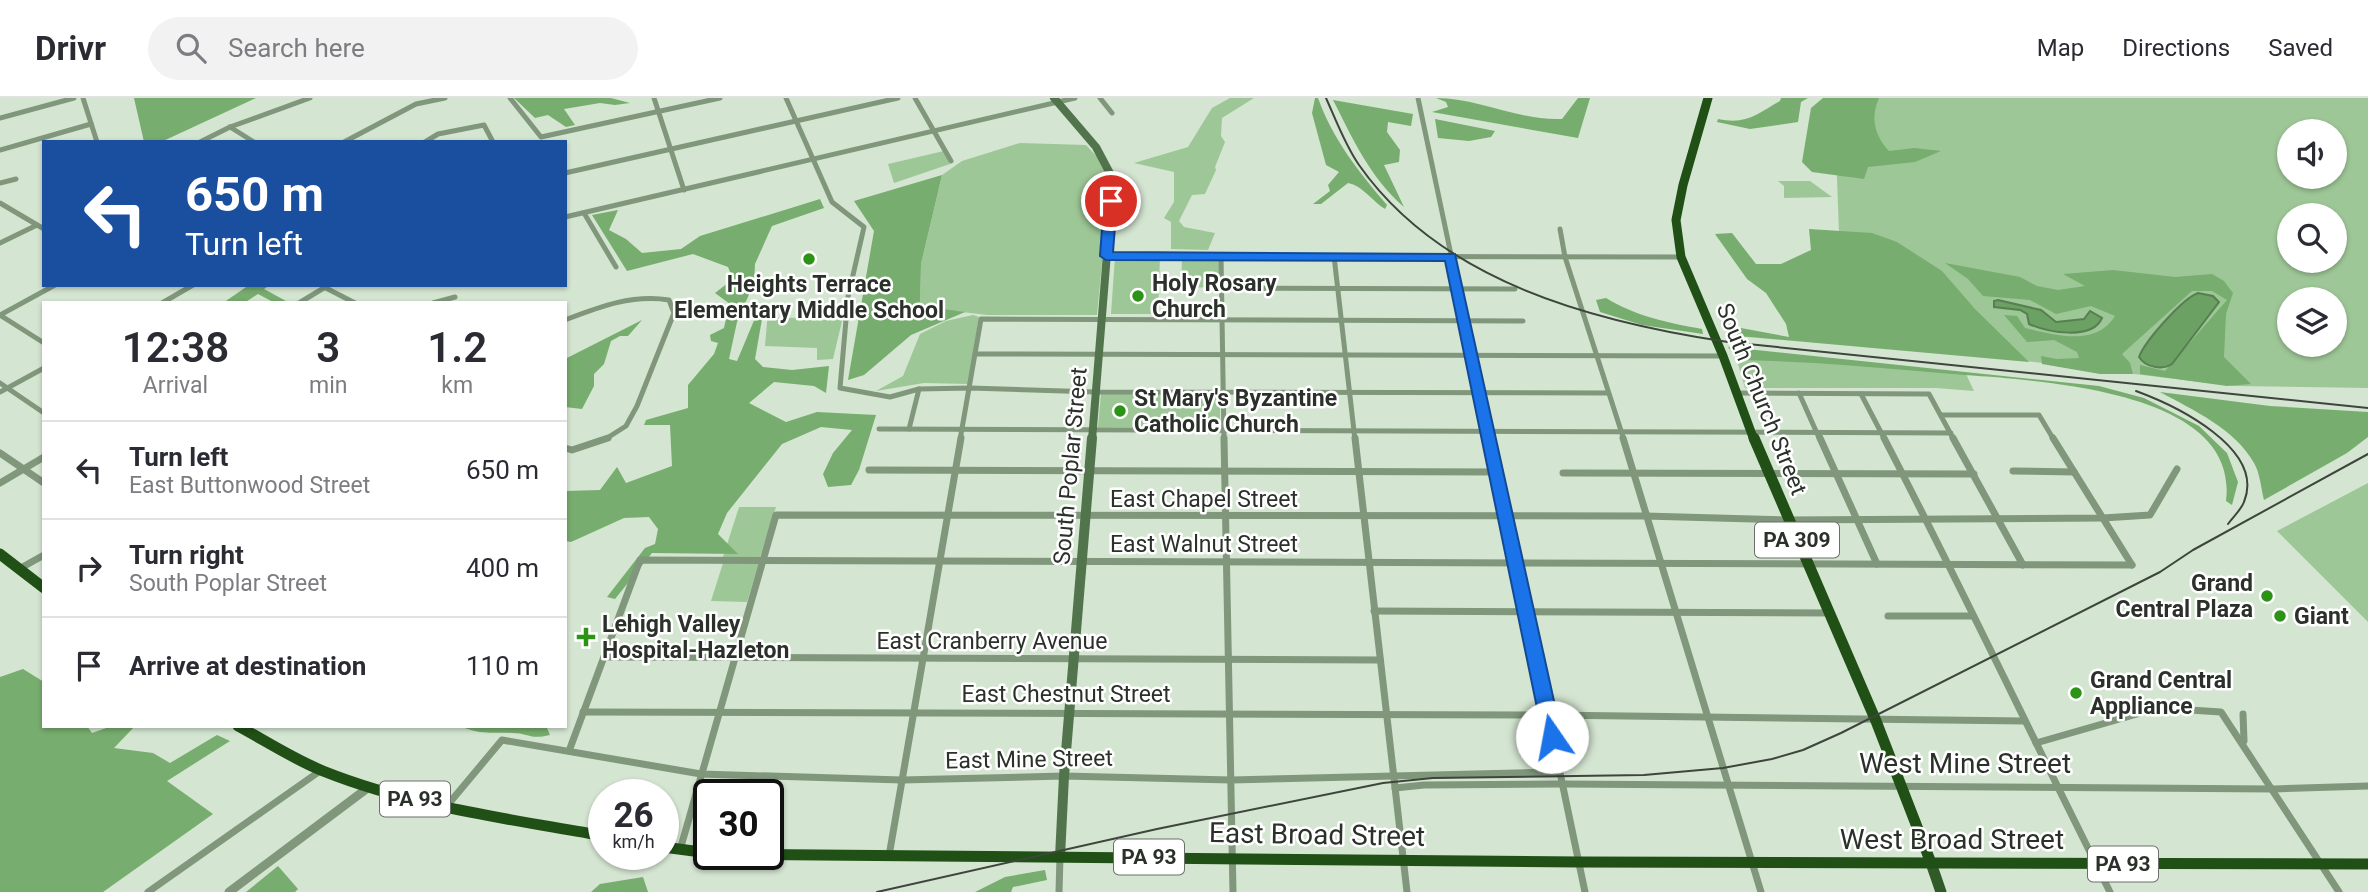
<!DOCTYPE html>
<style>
body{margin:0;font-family:Roboto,sans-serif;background:#f2f2f3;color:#2b2b33;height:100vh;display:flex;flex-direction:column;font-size:26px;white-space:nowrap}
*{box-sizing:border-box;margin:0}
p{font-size:23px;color:#7c7c81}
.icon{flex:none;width:38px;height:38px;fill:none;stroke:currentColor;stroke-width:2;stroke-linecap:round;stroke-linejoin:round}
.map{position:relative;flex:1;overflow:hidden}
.panel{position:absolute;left:42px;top:203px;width:525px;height:427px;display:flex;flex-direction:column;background:#fff;border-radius:0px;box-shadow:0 2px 5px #0004}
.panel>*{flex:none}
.top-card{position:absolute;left:42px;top:42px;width:525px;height:147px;border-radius:0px;box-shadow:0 2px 5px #0004;background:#1a4fa0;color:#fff;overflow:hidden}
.tools{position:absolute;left:2277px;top:21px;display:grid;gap:14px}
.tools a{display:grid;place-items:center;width:70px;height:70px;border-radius:50%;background:#fff;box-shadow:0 2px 5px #0004;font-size:35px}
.speed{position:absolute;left:588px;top:681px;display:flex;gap:14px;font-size:35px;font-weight:700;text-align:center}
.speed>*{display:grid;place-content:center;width:91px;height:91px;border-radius:50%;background:#fff;box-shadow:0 2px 5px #0004;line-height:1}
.speed small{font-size:18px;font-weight:400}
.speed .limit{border:4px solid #111;border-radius:10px;background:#fff;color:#111}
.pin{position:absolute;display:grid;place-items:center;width:60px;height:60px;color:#fff;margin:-30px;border:4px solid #fff;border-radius:50%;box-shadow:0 2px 7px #0007}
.me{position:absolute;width:77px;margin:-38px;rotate:348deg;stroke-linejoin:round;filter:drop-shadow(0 0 5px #0008)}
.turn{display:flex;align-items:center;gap:24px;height:147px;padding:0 28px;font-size:32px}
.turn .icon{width:91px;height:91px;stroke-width:2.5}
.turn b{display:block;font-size:49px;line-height:60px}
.eta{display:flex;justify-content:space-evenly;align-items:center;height:119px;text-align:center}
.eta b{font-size:42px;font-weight:600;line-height:49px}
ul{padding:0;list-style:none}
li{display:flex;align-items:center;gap:21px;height:98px;padding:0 28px;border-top:2px solid #e1e1e2}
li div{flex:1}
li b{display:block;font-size:26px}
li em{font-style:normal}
header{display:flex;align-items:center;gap:42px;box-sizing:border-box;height:98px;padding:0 35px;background:#fff;border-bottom:2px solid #e1e1e2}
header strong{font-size:33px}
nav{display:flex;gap:38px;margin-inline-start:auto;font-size:24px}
.search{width:490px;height:63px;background:#f2f2f3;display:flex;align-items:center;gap:18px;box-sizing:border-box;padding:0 24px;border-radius:38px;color:#7c7c81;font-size:26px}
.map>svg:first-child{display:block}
</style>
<header>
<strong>Drivr</strong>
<div class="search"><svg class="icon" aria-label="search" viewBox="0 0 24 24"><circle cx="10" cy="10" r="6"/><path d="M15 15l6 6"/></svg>Search here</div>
<nav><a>Map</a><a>Directions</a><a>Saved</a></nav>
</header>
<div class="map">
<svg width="2368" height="794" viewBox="0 0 2368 794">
<rect width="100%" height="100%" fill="#d4e5d1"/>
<!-- green -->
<g fill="#9ec797" fill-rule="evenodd">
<polygon points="1230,0 1254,0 1222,20 1221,38 1225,44 1215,69 1216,72 1205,96 1192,97 1179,123 1184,129 1215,135 1208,152 1171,151 1171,124 1164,120 1174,104 1174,74 1134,65 1188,49 1212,10"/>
<path d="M1834,0H2368V290L2234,288L1843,241ZM2289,33H2334V79H2289ZM2289,117H2334V163H2289ZM2289,201H2334V247H2289Z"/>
<polygon points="1020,45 1086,47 1102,64 1110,82 1097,217 987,217 920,209 921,166 942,77 962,63"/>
<polygon points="944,53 950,66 894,85 888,66"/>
<polygon points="1778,83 1810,83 1832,99 1784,100 1784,88"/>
<polygon points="1115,159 1160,159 1158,216 1111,216"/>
<polygon points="1182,160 1219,160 1219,189 1181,190"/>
<polygon points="768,213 779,220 843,219 833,261 817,262 817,250 765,248"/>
<polygon points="973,217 979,219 968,286 924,285 876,293 903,278 920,236 946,223"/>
<polygon points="1734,252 1966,276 1974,293 1936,290 1745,290"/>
<polygon points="1101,296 1220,296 1220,329 1098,329"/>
<polygon points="2368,385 2368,524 2277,433"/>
<polygon points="739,409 776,409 760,459 723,459"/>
<polygon points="723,465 759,465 747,504 711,503"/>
</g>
<!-- forest -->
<g fill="#77ad6e">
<polygon points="134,0 256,0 161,44 144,44"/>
<polygon points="514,0 611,0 630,5 615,7 600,5 564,11 575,27 566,29 548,17 535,20"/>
<path d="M1315,0H1318C1333,42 1359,74 1387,107L1385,111C1371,102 1363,88 1348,85L1321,106H1313L1330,93L1328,87L1339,74L1326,67L1312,15Z"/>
<path d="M1436,0C1479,0 1519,23 1562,21L1578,0H1590L1578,40L1432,14L1448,9L1446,4Z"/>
<path d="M1781,0H1808L1801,4L1798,24L1750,31L1717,24L1718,21C1747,27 1757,16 1780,3Z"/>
<path d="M1823,0H1879C1870,20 1875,38 1889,53L1914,50L1941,53L1915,64L1868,69L1864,81L1812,74L1802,64L1811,10Z"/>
<path d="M1333,2L1413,16L1411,28L1388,24L1387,34L1400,52L1399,64L1384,67L1404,109C1369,78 1354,43 1333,2Z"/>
<polygon points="1435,21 1495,33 1491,39 1469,43 1438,40"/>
<polygon points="942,77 921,166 920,208 965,214 911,237 864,277 848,282 874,133 854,103"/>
<polygon points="820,101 824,110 772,128 755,166 754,185 737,224 729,261 737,263 758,213 762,221 755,261 763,269 792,272 829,268 826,295 814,288 774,284 749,305 786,324 817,314 876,317 859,372 851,387 828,389 823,376 833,355 852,332 821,329 782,346 727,415 718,436 738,456 652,455 615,501 607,499 645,450 655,446 658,431 649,419 624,420 571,444 565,443 565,393 600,392 617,369 626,385 672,368 670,327 644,327 646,322 688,310 688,287 714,256 718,245 711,243 710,237 724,230 726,221 713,220 713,216 727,215 730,206 715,195 733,181 728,169 693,156 627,173 592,117 618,112 609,132 626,141 642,155 681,151 700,138"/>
<polygon points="1809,131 1872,135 1897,144 1942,173 1975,211 2029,264 1738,238 1730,228 1789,239 1786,226 1766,195 1747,181 1715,136 1732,135 1756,166 1781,166 1811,152"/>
<path d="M1945,165L2020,179L2037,188L2058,192L2085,188L2063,176L2113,172L2175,179L2212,176L2224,183L2233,195L2226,216L2224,259L2251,286L2227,288L2140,276V267L2165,273L2227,202L2212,193H2192L2122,256L2130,265L2133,276H2100L2042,266L2041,258L2057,261L2079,260L2077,254L2054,242L2027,244L2004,217L2017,218L2025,230C2055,237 2096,249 2115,218L2091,208L2056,216L2030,202L1983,198L1968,181Z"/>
<polygon points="249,187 270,187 264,191 286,203 275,205 258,196 244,205 223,205"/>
<path d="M1606,200C1635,218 1669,225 1702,231L1703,236L1642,227L1600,214L1596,202Z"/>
<polygon points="642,222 628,238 620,238 611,243 604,266 594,276 594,288 582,311 565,309 565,261"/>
<path d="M1728,249L2099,288L2144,300L2199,328L2227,355L2238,384L2232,407L2226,403C2241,285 2017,282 1940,275C1873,269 1806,263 1738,262Z"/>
<path d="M2160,294L2270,308L2368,314V339L2347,355L2264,402C2261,390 2260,375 2254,365C2235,331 2193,312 2160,294Z"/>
<polygon points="23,571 44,584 44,628 87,628 92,635 112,628 135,628 114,650 153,655 170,665 217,637 230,643 167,683 213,716 103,794 0,794 0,579"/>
<path d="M541,628L547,630L550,637C529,642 529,635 512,635C489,634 484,637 462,629Z"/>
<polygon points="278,768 298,791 295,794 246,794"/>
<polygon points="1045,772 1047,782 1013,789 1011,794 975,794 1005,779"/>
<polygon points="643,779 648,794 591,794 600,786"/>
</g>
<!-- water -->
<g fill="#6ba162" stroke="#587f51" stroke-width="2">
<path d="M2198,195L2213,198L2219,204L2172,266C2163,272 2146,270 2139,259C2145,243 2182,201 2198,195Z"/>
<path d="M1998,202L2041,212L2056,224L2084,221L2090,213L2102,220C2092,243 2047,234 2029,226L2027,216L2020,212L1994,209V203Z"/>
</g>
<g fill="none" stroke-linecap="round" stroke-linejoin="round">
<!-- minor-far1 -->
<g stroke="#80977c" stroke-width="5">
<polyline points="83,0 97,44"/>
<polyline points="510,0 541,39 720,0"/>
<polyline points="654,0 684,92"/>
<polyline points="786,0 832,104 864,129 848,199 840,290 890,299 919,291 970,290 1095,294 1607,295"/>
<polyline points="915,0 951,63"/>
<polyline points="1100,0 1112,15"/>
<polyline points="1418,0 1490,342"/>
<polyline points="0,20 74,0"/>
<polyline points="230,29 254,44"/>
<polyline points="200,44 230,29 310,0"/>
<polyline points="344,44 416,6 445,0"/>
<polyline points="425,44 438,36 484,27 493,44"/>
<polyline points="0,52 91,26"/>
<polyline points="565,75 898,0"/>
<polyline points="0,85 16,81"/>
<polyline points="0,105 44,131"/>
<polyline points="584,115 616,169"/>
<polyline points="565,119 1075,0"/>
<polyline points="1560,131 1565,159 1624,342"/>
<polyline points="0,145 37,127"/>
<polyline points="1106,158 1681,159"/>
<polyline points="1221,158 1224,342"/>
<polyline points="1334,158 1355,342"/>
<polyline points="324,189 355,205"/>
<polyline points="1221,190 1515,191"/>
<polyline points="162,205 193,187"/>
<polyline points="299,205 327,188"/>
<polyline points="433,205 455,199"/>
<polyline points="0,217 55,187"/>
<polyline points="0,217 44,245"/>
<path d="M565,222C599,209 632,196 669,202L674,215L637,308L626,328L604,342"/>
<polyline points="975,256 1723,258"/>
<polyline points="0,285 44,315"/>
<polyline points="0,294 44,270"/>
<polyline points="1735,295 1929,296 1954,342"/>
<polyline points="1799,295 1820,342"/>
<polyline points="1861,296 1885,342"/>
<polyline points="1941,317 2039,317 2054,342"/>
<polyline points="879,331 1951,335"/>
<polyline points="909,331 919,291"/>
<polyline points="960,342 981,221 1523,223"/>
</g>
<!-- minor -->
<g stroke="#80977c" stroke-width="7">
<polyline points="1224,340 1233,794"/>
<polyline points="1355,340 1407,794"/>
<polyline points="1490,340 1585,794"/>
<polyline points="1623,340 1761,794"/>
<polyline points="1820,340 1877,466"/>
<path d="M1884,340C1962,490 2034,643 2110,794"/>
<polyline points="1953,340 2023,467"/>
<polyline points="2053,340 2132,467"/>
<polyline points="565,350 572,352 608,340"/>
<polyline points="0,355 44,385"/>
<polyline points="869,372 1496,374"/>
<polyline points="2013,373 2074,374"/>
<polyline points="1563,375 1974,376"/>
<polyline points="0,385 44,359"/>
<polyline points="19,471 44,457"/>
<polyline points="1374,513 1829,515"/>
<polyline points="1888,518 1972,518"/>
<polyline points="604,559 1380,562"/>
<polyline points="583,614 1548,617 2025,623"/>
<polyline points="2243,616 2244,643"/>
<polyline points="2036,645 2158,610 2221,614 2339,794"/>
<polyline points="569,653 640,462 2132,467"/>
<polyline points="1395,690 1424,687 1562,686 2274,691 2368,688"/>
<polyline points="446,709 502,642 701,676 902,682 1064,678 1231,682 1559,674"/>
<polyline points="680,752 776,417 1645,418 1788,422 2103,420 2150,417 2177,371"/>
<polyline points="889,758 961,340"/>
<polyline points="148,794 320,673"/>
<polyline points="1059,794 1060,759"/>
</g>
<!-- tertiary -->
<polyline stroke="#80977c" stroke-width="9" points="229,794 369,689"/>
<!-- secondary-far1 -->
<polyline stroke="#52744c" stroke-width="8" points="1054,0 1096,49 1113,81 1092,342"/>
<!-- secondary -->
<polyline stroke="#52744c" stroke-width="10" points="1060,759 1064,678 1092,340"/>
<!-- primary -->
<polyline stroke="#305b29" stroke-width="11" points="1931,765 1941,794"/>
<!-- trunk-far1 -->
<polyline stroke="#205016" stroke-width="9" points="1708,0 1683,87 1676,122 1681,159 1723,258 1754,342"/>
<!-- trunk -->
<g stroke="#205016" stroke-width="11">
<polyline points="1754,340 1876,623 1931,765"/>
<polyline points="0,456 44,490"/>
<path d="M238,628C266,643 293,661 323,673C413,709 510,721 604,738"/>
<polyline points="663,749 709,755"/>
<polyline points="719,756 1579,764 2368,766"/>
</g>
<!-- rail -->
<g stroke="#3e453d" stroke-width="2">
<path d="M1326,0C1336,22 1345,47 1359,67C1441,184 1594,224 1728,244L2368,310"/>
<path d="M2136,293C2174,307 2266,350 2244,404C2241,412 2233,419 2228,426"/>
<polyline points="877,794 1157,731 1383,685 1433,680 1644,677 1723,670 1772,661 1803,652 1841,635 2160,474 2193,452 2368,356"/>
</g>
</g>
<!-- route -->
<polygon fill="#1a73e8" stroke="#114b97" stroke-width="2" points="1111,99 1117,103 1113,154 1455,156 1562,639 1559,645 1552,647 1546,645 1543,639 1445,163 1106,162 1100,158 1104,103"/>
<!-- markers -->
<g fill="#2c9317" stroke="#fff" stroke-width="2.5">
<circle cx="809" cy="161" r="7"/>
<circle cx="1138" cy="198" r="7"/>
<circle cx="1120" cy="313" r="7"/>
<circle cx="2267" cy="498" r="7"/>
<circle cx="2280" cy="518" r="7"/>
<path d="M582.5 528.5h7v7h7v7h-7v7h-7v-7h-7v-7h7z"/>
<circle cx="2076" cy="595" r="7"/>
</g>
<g text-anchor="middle" stroke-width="5" stroke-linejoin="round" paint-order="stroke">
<!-- shield labels -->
<g fill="#fff" stroke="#6b6f6a" stroke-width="2">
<rect x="1755" y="424.5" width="84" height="35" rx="5"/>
<rect x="380" y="683.5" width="70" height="35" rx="5"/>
<rect x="1114" y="741.5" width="70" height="35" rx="5"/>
<rect x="2088" y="748.5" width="70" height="35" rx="5"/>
</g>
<g font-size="21" font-weight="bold" fill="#2b312a">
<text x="1797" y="449">PA 309</text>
<text x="415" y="708">PA 93</text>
<text x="1149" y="766">PA 93</text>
<text x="2123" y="773">PA 93</text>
</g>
<!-- poi labels -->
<g font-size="23" font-weight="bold" fill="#2b312a" stroke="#fff" text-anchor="start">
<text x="1152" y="193">Holy Rosary<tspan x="1152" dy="26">Church</tspan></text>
<text x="809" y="194" text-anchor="middle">Heights Terrace<tspan x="809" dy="26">Elementary Middle School</tspan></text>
<text x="1134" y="308">St Mary's Byzantine<tspan x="1134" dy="26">Catholic Church</tspan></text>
<text x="2253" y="493" text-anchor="end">Grand<tspan x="2253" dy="26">Central Plaza</tspan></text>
<text x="2294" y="526">Giant</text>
<text x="602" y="534">Lehigh Valley<tspan x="602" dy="26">Hospital-Hazleton</tspan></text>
<text x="2090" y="590">Grand Central<tspan x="2090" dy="26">Appliance</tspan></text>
</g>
<!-- street labels -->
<g font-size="23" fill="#2b312a" stroke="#fff">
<text transform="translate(1762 301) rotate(68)" y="8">South Church Street</text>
<text transform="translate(1070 368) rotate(-85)" y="8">South Poplar Street</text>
<text x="1204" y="409">East Chapel Street</text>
<text x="1204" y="454">East Walnut Street</text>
<text x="992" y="551">East Cranberry Avenue</text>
<text x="1066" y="604">East Chestnut Street</text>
<text transform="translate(1029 661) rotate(-1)" y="8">East Mine Street</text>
</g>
<!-- near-street labels -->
<g font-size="28" fill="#2b312a" stroke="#fff">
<text x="1965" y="675">West Mine Street</text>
<text transform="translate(1317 736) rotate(1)" y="10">East Broad Street</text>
<text x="1952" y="751">West Broad Street</text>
</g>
</g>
</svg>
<div class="tools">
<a><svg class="icon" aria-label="sound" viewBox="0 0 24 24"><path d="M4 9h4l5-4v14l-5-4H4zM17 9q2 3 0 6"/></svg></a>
<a><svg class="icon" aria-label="search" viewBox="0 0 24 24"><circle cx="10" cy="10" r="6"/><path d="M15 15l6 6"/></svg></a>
<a><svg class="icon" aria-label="layers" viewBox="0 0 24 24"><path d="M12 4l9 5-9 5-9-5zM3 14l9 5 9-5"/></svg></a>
</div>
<div class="speed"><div>26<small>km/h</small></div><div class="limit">30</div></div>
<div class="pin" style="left:1111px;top:103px;background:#d93025"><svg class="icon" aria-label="arrive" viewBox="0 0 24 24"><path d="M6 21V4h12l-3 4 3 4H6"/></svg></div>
<svg class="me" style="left:1552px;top:639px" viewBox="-20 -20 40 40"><circle r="19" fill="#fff"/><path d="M0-13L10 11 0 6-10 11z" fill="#1a73e8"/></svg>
<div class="top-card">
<div class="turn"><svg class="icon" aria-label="left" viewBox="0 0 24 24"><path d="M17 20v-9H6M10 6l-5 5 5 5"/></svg><div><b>650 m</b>Turn left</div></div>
</div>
<section class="panel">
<div class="eta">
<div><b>12:38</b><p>Arrival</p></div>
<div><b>3</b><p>min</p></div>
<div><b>1.2</b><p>km</p></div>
</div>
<ul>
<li><svg class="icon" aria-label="left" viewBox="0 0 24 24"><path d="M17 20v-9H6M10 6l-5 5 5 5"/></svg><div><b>Turn left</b><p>East Buttonwood Street</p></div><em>650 m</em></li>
<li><svg class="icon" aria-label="right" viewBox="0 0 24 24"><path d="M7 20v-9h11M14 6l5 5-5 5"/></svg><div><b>Turn right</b><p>South Poplar Street</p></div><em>400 m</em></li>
<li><svg class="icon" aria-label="arrive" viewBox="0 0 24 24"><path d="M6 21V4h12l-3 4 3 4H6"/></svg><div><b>Arrive at destination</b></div><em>110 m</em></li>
</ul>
</section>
</div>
